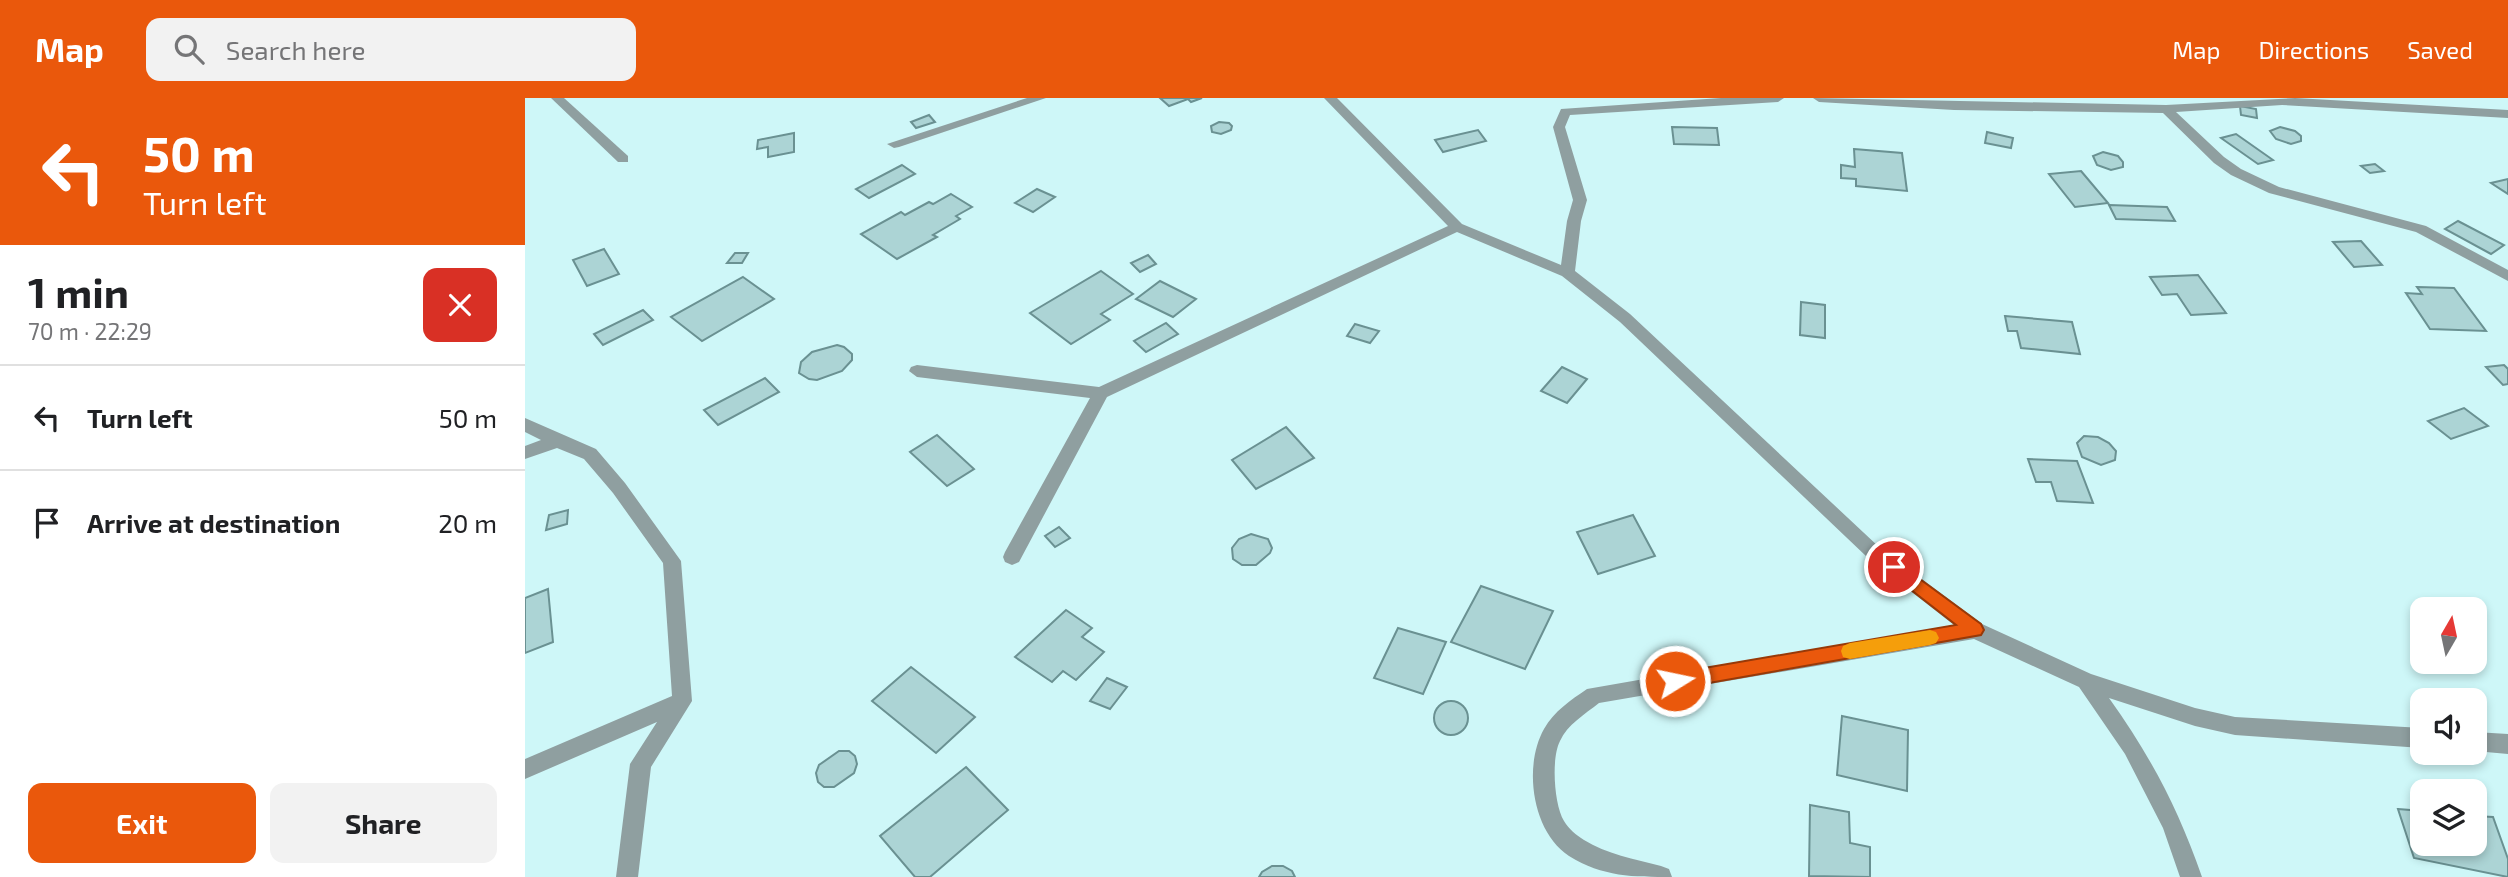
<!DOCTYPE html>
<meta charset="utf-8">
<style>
body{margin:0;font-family:"Exo 2",sans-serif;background:#f2f2f2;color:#202124;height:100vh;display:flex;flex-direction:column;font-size:26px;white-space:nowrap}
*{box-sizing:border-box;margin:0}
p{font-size:23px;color:#757577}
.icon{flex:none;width:38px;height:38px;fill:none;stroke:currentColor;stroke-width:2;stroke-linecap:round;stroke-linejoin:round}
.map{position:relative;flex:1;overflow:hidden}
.drawer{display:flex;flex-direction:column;background:#fff;width:525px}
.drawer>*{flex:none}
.top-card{background:#ea580c;color:#fff;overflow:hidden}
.needle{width:46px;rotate:9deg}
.fabs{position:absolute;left:1885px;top:499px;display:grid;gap:14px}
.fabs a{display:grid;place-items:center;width:77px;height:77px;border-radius:14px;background:#fff;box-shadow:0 4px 10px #0003;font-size:35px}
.pin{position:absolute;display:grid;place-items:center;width:60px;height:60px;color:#fff;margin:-30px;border:4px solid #fff;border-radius:50%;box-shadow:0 2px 7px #0007}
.me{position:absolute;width:77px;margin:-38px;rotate:80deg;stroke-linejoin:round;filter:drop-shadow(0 0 5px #0008)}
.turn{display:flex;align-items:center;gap:24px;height:147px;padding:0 28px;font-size:32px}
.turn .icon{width:91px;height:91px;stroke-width:2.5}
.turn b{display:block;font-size:49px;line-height:60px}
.round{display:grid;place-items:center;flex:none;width:74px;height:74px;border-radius:14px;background:#f2f2f2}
.headline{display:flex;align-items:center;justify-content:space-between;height:119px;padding:0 28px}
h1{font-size:42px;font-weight:700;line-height:52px}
.button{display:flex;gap:14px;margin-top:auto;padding:14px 28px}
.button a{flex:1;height:80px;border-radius:14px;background:#ea580c;color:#fff;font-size:28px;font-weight:700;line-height:80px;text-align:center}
.button a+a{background:#f2f2f2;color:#202124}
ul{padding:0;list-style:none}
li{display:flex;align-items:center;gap:21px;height:105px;padding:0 28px;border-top:2px solid #e0e0e0}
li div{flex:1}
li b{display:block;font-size:26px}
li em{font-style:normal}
header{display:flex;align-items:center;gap:42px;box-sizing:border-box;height:98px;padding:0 35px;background:#ea580c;color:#fff}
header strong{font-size:33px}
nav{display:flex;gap:38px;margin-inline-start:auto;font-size:24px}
.search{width:490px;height:63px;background:#f2f2f2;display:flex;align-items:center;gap:18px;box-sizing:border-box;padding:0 24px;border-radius:14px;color:#757577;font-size:26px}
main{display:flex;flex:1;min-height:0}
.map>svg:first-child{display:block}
</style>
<header>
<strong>Map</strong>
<div class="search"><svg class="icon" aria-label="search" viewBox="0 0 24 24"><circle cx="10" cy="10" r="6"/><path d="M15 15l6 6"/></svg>Search here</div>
<nav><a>Map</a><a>Directions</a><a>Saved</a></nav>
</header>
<main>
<section class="drawer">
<div class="top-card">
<div class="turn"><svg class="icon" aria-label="left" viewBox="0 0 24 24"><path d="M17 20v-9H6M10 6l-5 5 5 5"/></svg><div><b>50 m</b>Turn left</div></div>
</div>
<div class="headline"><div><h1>1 min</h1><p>70 m · 22:29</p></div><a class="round" style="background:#d93025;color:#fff"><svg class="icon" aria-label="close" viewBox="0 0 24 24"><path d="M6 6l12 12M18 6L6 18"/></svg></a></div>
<ul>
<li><svg class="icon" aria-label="left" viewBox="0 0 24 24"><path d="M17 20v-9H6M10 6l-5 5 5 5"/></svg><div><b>Turn left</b></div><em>50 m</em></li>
<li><svg class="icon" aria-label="arrive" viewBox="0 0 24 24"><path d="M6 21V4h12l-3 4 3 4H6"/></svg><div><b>Arrive at destination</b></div><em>20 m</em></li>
</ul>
<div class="button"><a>Exit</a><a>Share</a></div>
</section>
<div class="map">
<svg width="1983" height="779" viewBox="0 0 1983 779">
<rect width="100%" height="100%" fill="#cef7f8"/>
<!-- building -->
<g fill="#acd4d5" stroke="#6a9192" stroke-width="2">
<polygon points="635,0 677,0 666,4 663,1 644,8"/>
<polygon points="1715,8 1731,11 1732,20 1716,17"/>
<polygon points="404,17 410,24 391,30 386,24"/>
<polygon points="694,24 704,25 707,28 706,32 696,36 687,34 686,28"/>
<polygon points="1147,29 1192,30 1194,47 1149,46"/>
<polygon points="1755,29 1770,33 1776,38 1776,43 1766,46 1751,41 1745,33"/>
<polygon points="953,32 961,43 918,54 910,42"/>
<polygon points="1462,34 1488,40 1486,50 1460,45"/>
<polygon points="269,35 269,54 243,59 243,49 232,51 233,42"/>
<polygon points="1711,36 1748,62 1733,66 1696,40"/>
<polygon points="1329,51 1377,55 1382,93 1331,88 1331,81 1316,80 1316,67 1330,69"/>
<polygon points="1578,54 1593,58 1598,64 1598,69 1586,72 1572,67 1568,58"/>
<polygon points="1850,66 1859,73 1845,75 1836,68"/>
<polygon points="377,67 390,76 344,100 331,91"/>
<polygon points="1556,73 1583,105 1550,109 1524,76"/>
<polygon points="1983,81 1983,96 1966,85"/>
<polygon points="512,91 530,99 508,114 490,105"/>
<polygon points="426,96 447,109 431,118 435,121 408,137 412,139 372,161 336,136 376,114 380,117 404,104 408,106"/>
<polygon points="1584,107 1642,109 1650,123 1591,121"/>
<polygon points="1933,123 1979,147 1966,156 1920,131"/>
<polygon points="1836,143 1857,167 1829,169 1808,144"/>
<polygon points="79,151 94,176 62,188 48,162"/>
<polygon points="210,155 223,155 217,165 202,165"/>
<polygon points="623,157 631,166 615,174 606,165"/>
<polygon points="576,173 608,196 576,216 585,222 546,246 505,215"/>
<polygon points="1673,177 1701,215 1666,217 1652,196 1637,197 1625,179"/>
<polygon points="218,179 249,201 177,243 146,219"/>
<polygon points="635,183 671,201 648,219 611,201"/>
<polygon points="1892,189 1929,190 1961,233 1905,231 1881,195 1897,196"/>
<polygon points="1276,204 1300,207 1300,240 1275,237"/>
<polygon points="118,212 128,222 78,247 69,236"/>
<polygon points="1480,218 1547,224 1555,256 1496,250 1492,233 1483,233"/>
<polygon points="641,225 653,236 621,254 609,243"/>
<polygon points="830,226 854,233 845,245 822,238"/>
<polygon points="312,247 319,249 327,256 327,262 317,273 292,282 284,281 274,275 276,264 287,254"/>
<polygon points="1979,267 1983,271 1983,286 1978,287 1961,269"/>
<polygon points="1037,269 1062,281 1042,305 1016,293"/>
<polygon points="240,280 254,294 193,327 179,312"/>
<polygon points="1939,310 1963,328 1926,341 1903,323"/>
<polygon points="761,329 789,360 731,391 707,362"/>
<polygon points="412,337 449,371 422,388 385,354"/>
<polygon points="1559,338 1573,339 1584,345 1591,353 1590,362 1576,367 1557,359 1552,345"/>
<polygon points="1503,361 1552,363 1568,405 1532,403 1526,384 1511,384"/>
<polygon points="43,412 42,426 21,432 24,417"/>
<polygon points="1108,417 1130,458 1073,476 1052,434"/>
<polygon points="534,429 545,440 530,449 520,438"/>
<polygon points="726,436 743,441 747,450 745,455 731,467 717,467 708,461 707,450 714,441"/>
<polygon points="956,488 1028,513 1000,571 926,544"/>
<polygon points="23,491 28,544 0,555 0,500"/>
<polygon points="541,512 567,530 557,539 579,554 551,582 538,573 527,584 490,559"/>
<polygon points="873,530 921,544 898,596 849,580"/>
<polygon points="386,569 450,619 411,655 347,603"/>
<polygon points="582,580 602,589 585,611 565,603"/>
<circle cx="926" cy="620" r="17"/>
<polygon points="1317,618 1383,632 1382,693 1312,677"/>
<polygon points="314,653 324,653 330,658 332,666 329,675 309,689 299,689 293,684 291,675 294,667"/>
<polygon points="441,669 483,712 405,779 390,779 355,738"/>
<polygon points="1285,707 1324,714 1325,745 1345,749 1345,779 1284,778"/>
<polygon points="1873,711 1897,713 1897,746 1950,746 1950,718 1968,719 1983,761 1983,779 1889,760"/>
<polygon points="747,768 758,768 767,773 770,779 734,779 737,774"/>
</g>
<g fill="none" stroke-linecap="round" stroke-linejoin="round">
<!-- minor -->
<g fill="#8f9fa0" fill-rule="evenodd">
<polygon points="26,0 39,0 103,58 103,64 93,64"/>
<polygon points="502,0 521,0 374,49 369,50 362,46"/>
<path d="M799,0H812L937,126L1036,167L1042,123L1048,102L1028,29L1036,11L1196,0H1259L1253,4L1045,17L1040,29L1062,102L1056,123L1050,173L1105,216L1354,449L1457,526L1566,576L1670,610L1710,619L1897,630V650L1710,637L1670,628L1584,600C1626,659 1653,710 1677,779H1655L1638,730L1600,656L1554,589L1449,541L1074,605C1060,616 1042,627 1035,643C1026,660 1029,707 1039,723C1044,731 1051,737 1059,742C1081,756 1110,761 1136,768L1144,771L1147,779C1108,779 1078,779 1044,758C1007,734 998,668 1019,631C1029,613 1046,602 1062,591L1429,527L1342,459L1095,224L1037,178L932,134L582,299L494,464L487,467L480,464L478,459L480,454L565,300L392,279L384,273L386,269L392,267L574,289L923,128Z"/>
<polygon points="1288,0 1641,7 1770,0 1983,12 1983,20 1757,7 1651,14 1699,59 1716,71 1754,89 1901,128 1983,172 1983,183 1891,134 1744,95 1706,77 1689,65 1638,15 1429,12 1294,4"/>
<polygon points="0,320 71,351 100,385 156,463 167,603 126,669 113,779 91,779 105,666 132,624 0,681 0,661 147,598 138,465 88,395 59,361 32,350 0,361 0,348 16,342 0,334"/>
<polygon points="1950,634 1983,636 1983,656 1950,653"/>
</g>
</g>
<!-- route -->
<polygon fill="#ea580c" stroke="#983908" stroke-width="2" points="1369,462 1456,526 1459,532 1456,537 1150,591 1144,588 1141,583 1144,577 1150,575 1431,527 1363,474 1360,469 1363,464"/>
<!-- slow -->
<polygon fill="#f59e0b" points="1405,532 1411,534 1414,540 1411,545 1405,547 1325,561 1318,559 1316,553 1318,548 1325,545"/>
</svg>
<div class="fabs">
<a><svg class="needle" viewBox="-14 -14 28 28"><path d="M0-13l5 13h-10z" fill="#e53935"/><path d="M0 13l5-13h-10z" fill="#757577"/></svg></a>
<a><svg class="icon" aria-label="sound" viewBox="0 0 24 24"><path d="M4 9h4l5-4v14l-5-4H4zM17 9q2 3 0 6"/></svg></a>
<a><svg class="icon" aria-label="layers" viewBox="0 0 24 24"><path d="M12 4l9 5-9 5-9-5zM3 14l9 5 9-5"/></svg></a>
</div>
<div class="pin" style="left:1369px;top:469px;background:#d93025"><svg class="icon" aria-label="arrive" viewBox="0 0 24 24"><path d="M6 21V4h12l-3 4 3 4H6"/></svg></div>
<svg class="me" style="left:1150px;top:583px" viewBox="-20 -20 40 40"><circle r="17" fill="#ea580c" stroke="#fff" stroke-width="3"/><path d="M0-11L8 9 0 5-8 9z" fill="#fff"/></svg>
</div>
</main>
